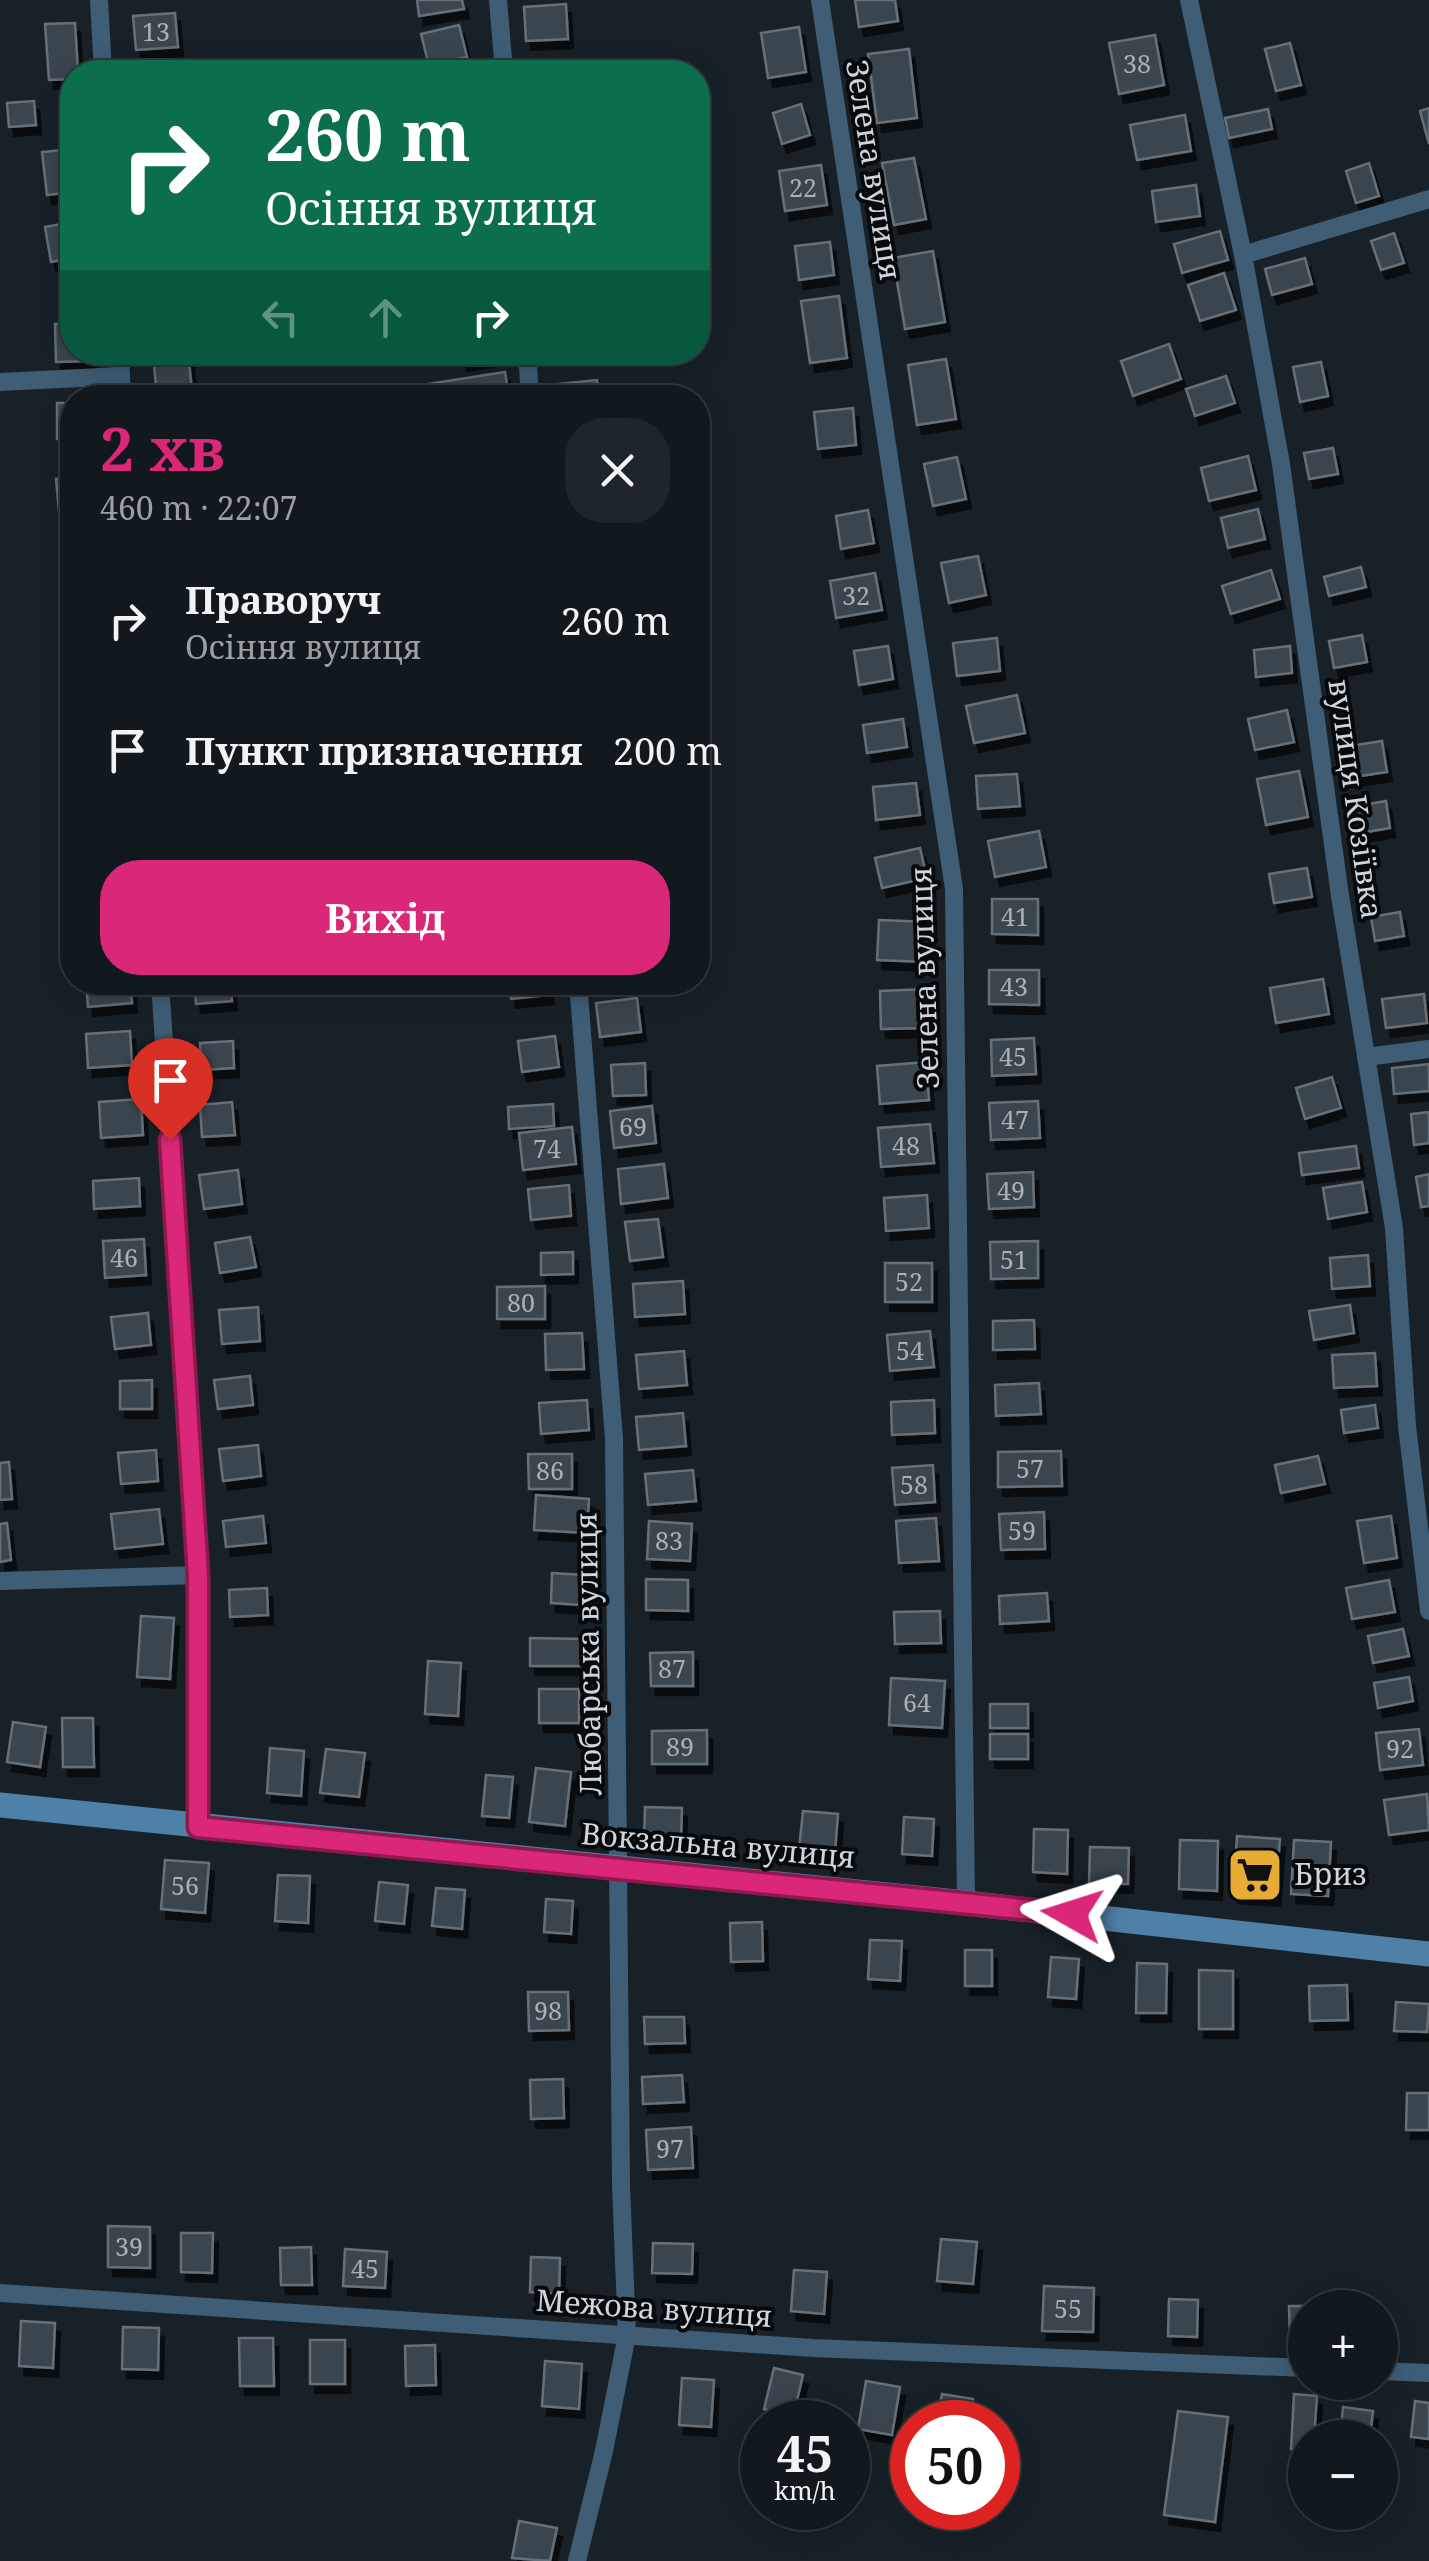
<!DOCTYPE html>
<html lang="uk">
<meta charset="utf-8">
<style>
body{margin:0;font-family:"Noto Serif",serif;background:#1f262b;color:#f1f3f6;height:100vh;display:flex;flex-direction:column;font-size:38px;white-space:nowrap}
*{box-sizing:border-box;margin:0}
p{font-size:32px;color:#9ca0a4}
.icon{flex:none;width:55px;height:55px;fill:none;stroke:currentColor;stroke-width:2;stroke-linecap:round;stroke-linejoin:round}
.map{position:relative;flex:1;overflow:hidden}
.side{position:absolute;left:60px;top:385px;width:650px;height:610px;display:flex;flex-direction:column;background:#12191e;border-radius:40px;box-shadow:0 5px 25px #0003,0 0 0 2px #31383c}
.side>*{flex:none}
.guide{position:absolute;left:60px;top:60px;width:650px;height:305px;border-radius:40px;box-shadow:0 5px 25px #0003,0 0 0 2px #31383c;background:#0b6e4f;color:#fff;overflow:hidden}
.controls{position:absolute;left:1288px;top:2290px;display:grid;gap:20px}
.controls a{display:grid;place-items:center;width:110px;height:110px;border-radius:50%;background:#12191e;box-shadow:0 5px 25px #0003,0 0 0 2px #31383c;font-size:50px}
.speed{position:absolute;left:740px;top:2400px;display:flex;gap:20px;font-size:50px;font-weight:700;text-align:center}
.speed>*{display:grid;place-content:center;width:130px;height:130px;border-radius:50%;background:#12191e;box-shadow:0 5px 25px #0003,0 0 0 2px #31383c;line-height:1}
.speed small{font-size:25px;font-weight:400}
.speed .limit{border:15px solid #d22;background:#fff;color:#111}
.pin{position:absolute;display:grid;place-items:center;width:85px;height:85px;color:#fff;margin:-102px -42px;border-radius:50% 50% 50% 0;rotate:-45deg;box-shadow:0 0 10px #0007}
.pin .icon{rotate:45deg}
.me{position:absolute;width:110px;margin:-55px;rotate:276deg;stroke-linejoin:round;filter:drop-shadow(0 0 8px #0008)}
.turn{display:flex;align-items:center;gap:35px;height:210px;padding:0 40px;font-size:45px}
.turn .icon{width:130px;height:130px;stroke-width:2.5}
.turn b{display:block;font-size:70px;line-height:85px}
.lanes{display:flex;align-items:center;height:95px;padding:0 40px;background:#0003;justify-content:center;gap:50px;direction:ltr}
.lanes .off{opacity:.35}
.round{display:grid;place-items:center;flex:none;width:105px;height:105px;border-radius:40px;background:#1f262b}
.head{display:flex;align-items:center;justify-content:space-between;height:170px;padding:0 40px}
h1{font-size:60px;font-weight:700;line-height:75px;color:#db2777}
.button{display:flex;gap:20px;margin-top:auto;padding:20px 40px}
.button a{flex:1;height:115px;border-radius:40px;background:#db2777;color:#fff;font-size:40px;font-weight:700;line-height:115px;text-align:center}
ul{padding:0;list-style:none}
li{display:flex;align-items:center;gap:30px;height:130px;padding:0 40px}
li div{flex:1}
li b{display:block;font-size:38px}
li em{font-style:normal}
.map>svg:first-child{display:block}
</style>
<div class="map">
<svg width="1429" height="2561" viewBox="0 0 1429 2561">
<defs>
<filter id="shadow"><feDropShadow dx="5" dy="9" stdDeviation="0" flood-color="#0009"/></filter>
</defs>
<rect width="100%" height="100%" fill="#182128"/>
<!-- building -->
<g fill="#3b454d" stroke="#657079" stroke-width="2.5" filter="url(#shadow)">
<polygon points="417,0 462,0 464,9 419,16"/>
<polygon points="855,0 895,0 898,21 859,27"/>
<polygon points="566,4 568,39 526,41 524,7"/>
<polygon points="175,13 178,47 136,50 133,16"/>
<polygon points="75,23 78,72 72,72 72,79 49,80 45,24"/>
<polygon points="459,25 467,57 429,66 421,34"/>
<polygon points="799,27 806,72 768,78 761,33"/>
<polygon points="1155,35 1164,85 1119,94 1109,43"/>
<polygon points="1290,43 1301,85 1276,91 1265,49"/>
<polygon points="909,49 917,118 877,123 868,54"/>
<polygon points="34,101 36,125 9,127 7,103"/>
<polygon points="801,104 810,135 782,144 773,113"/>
<polygon points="1429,108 1429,144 1420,111"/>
<polygon points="1268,109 1272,129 1229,138 1225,118"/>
<polygon points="1185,115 1191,151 1137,160 1130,125"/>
<polygon points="72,149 72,192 47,195 42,152"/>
<polygon points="914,158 926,219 894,225 882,163"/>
<polygon points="1369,163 1379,196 1356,203 1346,171"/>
<polygon points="821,165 827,205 785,211 779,171"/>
<polygon points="1196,185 1200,216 1156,222 1152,191"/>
<polygon points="72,222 72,258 51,262 45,227"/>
<polygon points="1220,231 1228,260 1182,273 1174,244"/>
<polygon points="1394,233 1404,263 1381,270 1371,241"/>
<polygon points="830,242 834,275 799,280 795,246"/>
<polygon points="933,251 945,322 905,329 893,258"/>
<polygon points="1305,258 1312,284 1272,295 1265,269"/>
<polygon points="1224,273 1236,310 1200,321 1188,285"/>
<polygon points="839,296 847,358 810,363 801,301"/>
<polygon points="55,324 72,324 72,352 91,352 91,361 56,362"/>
<polygon points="1169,344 1181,379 1133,396 1121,361"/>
<polygon points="188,352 192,391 157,395 153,356"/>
<polygon points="461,352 498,352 498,356 462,362"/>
<polygon points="946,359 956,419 917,425 908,365"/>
<polygon points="1321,362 1328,396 1300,402 1293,367"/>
<polygon points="505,372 509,398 416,398 415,386"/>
<polygon points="1226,376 1235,403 1195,416 1186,389"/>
<polygon points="597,380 599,398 558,398 557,384"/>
<rect x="57" y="403" width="15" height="36"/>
<polygon points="853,408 856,445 818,449 814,412"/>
<polygon points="1333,448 1338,474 1309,479 1304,453"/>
<polygon points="1248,456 1256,490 1209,501 1201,468"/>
<polygon points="957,457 966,499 933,506 924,464"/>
<polygon points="72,478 72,510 59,511 56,479"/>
<polygon points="1258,509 1265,539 1228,548 1221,518"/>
<polygon points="868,510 874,543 841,549 836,516"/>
<polygon points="978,556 986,595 949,603 941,563"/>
<polygon points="1361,567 1366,587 1329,596 1324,577"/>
<polygon points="1271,570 1280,599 1231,614 1222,586"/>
<polygon points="875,573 882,610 836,618 830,581"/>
<polygon points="1362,635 1367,662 1334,668 1329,641"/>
<polygon points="997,638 1000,671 957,676 953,643"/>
<polygon points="888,646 893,679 859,685 854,651"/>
<polygon points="1290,646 1292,673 1256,677 1254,650"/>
<polygon points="1017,695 1025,733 974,743 966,706"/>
<polygon points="1287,710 1294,742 1255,750 1248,719"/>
<polygon points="903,719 907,747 867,753 863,725"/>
<polygon points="1382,741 1387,772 1347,778 1343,747"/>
<polygon points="1299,771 1308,817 1266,825 1257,779"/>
<polygon points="1017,774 1020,806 978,809 976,776"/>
<polygon points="916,783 920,815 876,820 873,787"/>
<polygon points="1386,801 1390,828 1355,834 1351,807"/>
<polygon points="1039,831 1046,867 995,877 988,841"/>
<polygon points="920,848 927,878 882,888 875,858"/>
<polygon points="1307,868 1312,897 1274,903 1269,874"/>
<polygon points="992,899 1038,899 1038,935 992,934"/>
<polygon points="698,907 702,907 703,937 698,938"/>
<polygon points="1400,912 1404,936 1375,941 1371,917"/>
<polygon points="879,920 929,922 927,962 877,960"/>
<polygon points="989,970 1039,970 1039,1005 989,1004"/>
<polygon points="1323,979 1329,1014 1276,1023 1270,988"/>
<polygon points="86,982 130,982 132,1003 88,1007"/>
<polygon points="194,982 230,982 232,1001 196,1004"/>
<polygon points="509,982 547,982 549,995 511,999"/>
<polygon points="927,989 928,1028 881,1029 880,991"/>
<polygon points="1424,994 1427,1023 1386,1028 1382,999"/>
<polygon points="637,998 641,1032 600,1037 596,1003"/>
<polygon points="130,1031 132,1065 88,1068 86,1034"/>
<polygon points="555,1036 559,1067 522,1072 518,1041"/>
<polygon points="1034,1038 1036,1074 992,1076 991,1040"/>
<polygon points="233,1041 234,1068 201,1070 200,1043"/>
<polygon points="926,1062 929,1100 880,1104 877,1066"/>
<polygon points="645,1063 646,1095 613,1096 611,1065"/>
<polygon points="1429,1064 1429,1091 1394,1094 1392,1068"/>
<polygon points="1332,1077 1341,1108 1305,1119 1296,1088"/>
<polygon points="141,1099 143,1135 101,1138 99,1102"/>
<polygon points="1038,1101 1040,1138 991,1140 989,1103"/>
<polygon points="232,1102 235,1135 202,1137 200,1105"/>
<polygon points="553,1104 554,1126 509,1129 508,1107"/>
<polygon points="652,1106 656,1143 614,1148 610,1111"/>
<polygon points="1429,1112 1429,1143 1414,1145 1411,1114"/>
<polygon points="930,1124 934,1163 881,1167 878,1128"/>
<polygon points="572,1127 576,1164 523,1170 519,1133"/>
<polygon points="1356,1146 1359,1168 1302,1175 1299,1153"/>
<polygon points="664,1164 668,1198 621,1204 618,1169"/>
<polygon points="238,1170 242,1204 204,1209 199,1175"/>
<polygon points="1033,1172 1034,1207 989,1209 987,1174"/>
<polygon points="1429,1174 1429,1206 1421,1207 1416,1177"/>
<polygon points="139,1178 140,1206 94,1209 93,1181"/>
<polygon points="1362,1182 1367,1212 1328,1219 1323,1188"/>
<polygon points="569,1185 571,1216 531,1220 528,1189"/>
<polygon points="927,1195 929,1228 886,1231 884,1198"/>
<polygon points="658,1219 663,1257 630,1261 625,1222"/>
<polygon points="250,1237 256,1267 220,1273 215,1243"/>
<polygon points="144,1239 146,1275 105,1278 103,1241"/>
<polygon points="1038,1241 1038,1278 991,1279 990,1242"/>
<polygon points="573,1252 573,1274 541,1275 541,1253"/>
<polygon points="1368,1255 1370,1286 1332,1289 1330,1258"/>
<rect x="885" y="1263" width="47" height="39"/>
<polygon points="683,1281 685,1314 635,1317 633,1284"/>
<polygon points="545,1286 545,1319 497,1319 497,1287"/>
<polygon points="1350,1305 1354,1333 1314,1340 1309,1311"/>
<polygon points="258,1307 260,1341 222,1344 219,1310"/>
<polygon points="148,1313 151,1345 115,1349 111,1317"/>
<polygon points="1034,1320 1035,1349 993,1350 993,1321"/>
<polygon points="930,1331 934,1367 890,1371 887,1335"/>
<polygon points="582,1333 584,1369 546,1370 545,1334"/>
<polygon points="684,1351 687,1385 639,1389 636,1355"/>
<polygon points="1375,1353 1377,1386 1334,1388 1332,1355"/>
<polygon points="250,1376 253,1405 218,1409 214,1380"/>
<polygon points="152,1380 152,1409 120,1409 120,1381"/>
<polygon points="1039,1383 1041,1414 996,1416 995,1385"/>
<polygon points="587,1400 589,1430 541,1434 539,1403"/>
<polygon points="934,1400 935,1433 892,1435 891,1402"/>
<polygon points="1375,1405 1378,1428 1344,1433 1341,1410"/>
<polygon points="683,1413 686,1446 639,1450 636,1417"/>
<polygon points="258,1445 261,1476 223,1481 219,1449"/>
<polygon points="156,1450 158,1481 121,1484 118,1453"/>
<polygon points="1061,1451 1062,1486 998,1487 998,1452"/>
<polygon points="528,1454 572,1454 572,1489 529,1489"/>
<polygon points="1318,1456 1325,1484 1281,1493 1275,1465"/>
<polygon points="9,1462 12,1499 0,1500 0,1463"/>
<polygon points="933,1465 935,1502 895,1505 892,1468"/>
<polygon points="693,1470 696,1501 648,1505 645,1474"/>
<polygon points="536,1495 589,1499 587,1533 534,1530"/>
<polygon points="159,1509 163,1544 115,1549 111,1514"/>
<polygon points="1044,1512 1045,1549 1001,1550 999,1514"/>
<polygon points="263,1516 266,1543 226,1547 223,1521"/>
<polygon points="1391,1516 1397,1558 1364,1563 1357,1521"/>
<polygon points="936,1518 939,1561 899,1563 896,1521"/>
<polygon points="649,1521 692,1524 690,1561 647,1559"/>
<polygon points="7,1523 11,1560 0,1562 0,1524"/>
<polygon points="552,1573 584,1575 582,1605 551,1603"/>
<polygon points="646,1579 688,1580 688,1611 646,1610"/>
<polygon points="1389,1580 1395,1612 1352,1619 1346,1588"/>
<polygon points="267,1588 268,1615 230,1617 229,1590"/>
<polygon points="1047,1593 1049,1621 1000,1624 999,1596"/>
<polygon points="940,1611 941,1643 895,1644 894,1612"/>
<polygon points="141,1616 174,1618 170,1679 137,1677"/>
<polygon points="1403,1629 1409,1656 1373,1663 1368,1636"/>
<polygon points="530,1638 582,1639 581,1666 530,1666"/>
<polygon points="693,1652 693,1686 651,1686 650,1653"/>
<polygon points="428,1661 461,1663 458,1716 425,1714"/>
<polygon points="1409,1677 1413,1701 1378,1708 1374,1683"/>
<polygon points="891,1678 945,1681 942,1728 889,1725"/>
<rect x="539" y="1689" width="40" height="34"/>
<rect x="990" y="1704" width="38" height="24"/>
<polygon points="62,1718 93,1718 94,1767 63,1767"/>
<polygon points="13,1722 46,1727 40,1767 7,1762"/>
<polygon points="1419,1729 1423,1765 1380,1770 1376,1733"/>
<polygon points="707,1730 707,1764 652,1764 652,1731"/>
<rect x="990" y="1734" width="38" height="25"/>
<polygon points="270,1748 304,1751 301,1796 267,1793"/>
<polygon points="326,1749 365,1753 359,1797 320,1793"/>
<polygon points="536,1768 571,1772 565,1826 529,1822"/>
<polygon points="486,1775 513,1777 509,1818 482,1816"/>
<polygon points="1427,1794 1429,1830 1389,1835 1384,1800"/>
<polygon points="645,1807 682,1808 681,1839 644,1839"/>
<polygon points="803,1811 838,1814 835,1852 799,1849"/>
<polygon points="904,1817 934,1819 932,1856 902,1854"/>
<polygon points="1034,1829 1068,1830 1067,1874 1033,1872"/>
<polygon points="1237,1836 1280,1839 1275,1897 1233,1894"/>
<polygon points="1180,1840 1218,1841 1217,1891 1179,1889"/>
<polygon points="1294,1840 1331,1842 1328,1896 1291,1894"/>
<polygon points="1090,1847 1129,1848 1128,1884 1089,1883"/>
<polygon points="165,1860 209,1863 205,1913 161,1909"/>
<polygon points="278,1875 310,1876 308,1923 275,1921"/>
<polygon points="379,1882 408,1885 404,1924 375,1921"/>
<polygon points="436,1888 465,1890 462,1929 432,1926"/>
<polygon points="546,1899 573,1901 571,1934 544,1932"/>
<polygon points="762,1922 763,1961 731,1962 730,1923"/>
<polygon points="870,1940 902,1941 900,1981 868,1979"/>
<rect x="965" y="1950" width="27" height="36"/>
<polygon points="1051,1957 1079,1959 1076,1999 1048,1997"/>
<polygon points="1137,1963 1167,1964 1166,2013 1136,2013"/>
<polygon points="1199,1970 1233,1971 1233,2029 1199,2029"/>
<polygon points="1347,1985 1348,2020 1310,2021 1309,1986"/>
<polygon points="528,1992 568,1992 569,2030 529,2031"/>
<polygon points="1396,2002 1429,2004 1427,2032 1394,2031"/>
<polygon points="644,2017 684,2017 685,2043 645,2044"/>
<polygon points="682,2075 684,2102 643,2104 642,2077"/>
<polygon points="563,2079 564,2118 531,2119 530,2080"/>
<polygon points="1407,2093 1429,2093 1429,2130 1406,2130"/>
<polygon points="691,2127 693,2168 648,2170 646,2130"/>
<polygon points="108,2226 150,2227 150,2268 108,2267"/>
<polygon points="181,2233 213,2233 212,2273 181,2272"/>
<polygon points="941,2239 977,2242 973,2284 937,2281"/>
<polygon points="653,2243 693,2244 692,2274 652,2273"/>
<polygon points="311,2247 312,2285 281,2285 280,2248"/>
<polygon points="345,2249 387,2252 385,2288 343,2286"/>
<polygon points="531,2257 560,2258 559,2294 530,2292"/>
<polygon points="794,2270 827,2272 824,2314 791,2311"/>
<polygon points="1044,2286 1094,2288 1093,2332 1042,2331"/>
<polygon points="1169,2299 1198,2300 1197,2337 1168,2336"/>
<polygon points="1289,2306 1324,2306 1305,2308 1305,2342 1290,2342"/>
<polygon points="21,2321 55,2323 53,2368 19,2366"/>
<polygon points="123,2327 159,2328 158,2370 122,2369"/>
<polygon points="239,2338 273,2338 274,2386 240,2386"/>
<rect x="310" y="2340" width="35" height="44"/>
<polygon points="435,2345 436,2385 406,2386 405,2346"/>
<polygon points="545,2361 582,2364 579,2409 542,2406"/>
<polygon points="774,2368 803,2375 793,2417 764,2409"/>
<polygon points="682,2378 714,2380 711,2427 679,2425"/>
<polygon points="866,2381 900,2387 892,2435 858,2429"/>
<polygon points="942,2394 973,2399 969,2422 937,2422"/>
<polygon points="1294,2394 1317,2396 1314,2438 1305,2438 1305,2450 1291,2449"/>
<polygon points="1415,2401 1429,2403 1429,2439 1411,2437"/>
<polygon points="1343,2407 1373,2411 1370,2438 1340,2438"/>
<polygon points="1178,2411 1228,2417 1215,2522 1164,2515"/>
<polygon points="519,2521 557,2528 550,2561 512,2558"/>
</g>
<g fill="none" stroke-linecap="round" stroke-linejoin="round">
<!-- minor -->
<g stroke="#3f5e76" stroke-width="18">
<polyline points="99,0 103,72"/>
<polyline points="498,0 504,72"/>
<polyline points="820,0 954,889 966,1903"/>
<polyline points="1189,0 1243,255 1281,464 1340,896 1394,1228 1407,1426 1429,1611"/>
<polyline points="1243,255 1429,199"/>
<polyline points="120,352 122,398"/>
<polyline points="527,352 530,398"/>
<polyline points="0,382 121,376"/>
<polyline points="160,982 199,1575 198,1827"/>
<polyline points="1366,1057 1429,1049"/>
<polyline points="0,1581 199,1575"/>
<polyline points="0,2293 813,2348 1305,2368"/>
<polyline points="1380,2371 1429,2373"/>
<polyline points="577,2561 604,2451 627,2335 621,2186 614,1438 578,982"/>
</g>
<!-- secondary -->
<polyline stroke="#4f80a7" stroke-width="25" points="0,1805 966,1903 1429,1954"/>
</g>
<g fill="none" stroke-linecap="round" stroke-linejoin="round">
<!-- route casing -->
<g stroke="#8e194d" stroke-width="25">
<polyline id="route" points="170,1140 198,1575 198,1827 1072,1914"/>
</g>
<!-- route -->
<use href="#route" stroke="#db2777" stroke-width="18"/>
</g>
<!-- icons -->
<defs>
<g id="supermarket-square" transform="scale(2.875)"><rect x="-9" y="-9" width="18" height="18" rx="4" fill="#e6ac36" stroke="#070a0d"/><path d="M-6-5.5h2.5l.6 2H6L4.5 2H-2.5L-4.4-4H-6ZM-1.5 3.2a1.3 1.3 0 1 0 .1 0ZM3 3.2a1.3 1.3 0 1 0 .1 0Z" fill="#111"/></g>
</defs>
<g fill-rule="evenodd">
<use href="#supermarket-square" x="1255" y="1875"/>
</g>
<g text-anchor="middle" stroke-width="8" stroke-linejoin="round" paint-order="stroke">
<!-- number labels -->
<g font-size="25" fill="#aab1b8">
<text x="156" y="41">13</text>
<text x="1137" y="73">38</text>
<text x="803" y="197">22</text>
<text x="856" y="605">32</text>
<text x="1015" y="926">41</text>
<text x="1014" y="996">43</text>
<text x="1013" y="1066">45</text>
<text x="1015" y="1129">47</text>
<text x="633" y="1136">69</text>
<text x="906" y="1155">48</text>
<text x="547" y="1158">74</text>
<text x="1011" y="1200">49</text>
<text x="124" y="1267">46</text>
<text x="1014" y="1269">51</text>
<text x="909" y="1291">52</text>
<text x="521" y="1312">80</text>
<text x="910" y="1360">54</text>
<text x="1030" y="1478">57</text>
<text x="550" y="1480">86</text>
<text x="914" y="1494">58</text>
<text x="1022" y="1540">59</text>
<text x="669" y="1550">83</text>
<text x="672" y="1678">87</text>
<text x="917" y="1712">64</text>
<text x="680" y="1756">89</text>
<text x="1400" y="1758">92</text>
<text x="185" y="1895">56</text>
<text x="548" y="2020">98</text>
<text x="670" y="2158">97</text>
<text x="129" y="2256">39</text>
<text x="365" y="2278">45</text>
<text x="1068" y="2318">55</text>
</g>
<!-- street labels -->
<g font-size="30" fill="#cfd5db" stroke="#070a0d">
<text transform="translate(873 170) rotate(81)" y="10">Зелена вулиця</text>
<text transform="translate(1355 799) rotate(82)" y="10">вулиця Козіївка</text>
<text transform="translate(925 978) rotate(-92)" y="10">Зелена вулиця</text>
<text transform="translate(589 1654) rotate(-91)" y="10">Любарська вулиця</text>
<text transform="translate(718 1846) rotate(5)" y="10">Вокзальна вулиця</text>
<text transform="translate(654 2309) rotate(4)" y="10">Межова вулиця</text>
</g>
<!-- poi labels -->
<g font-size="30" fill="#cfd5db" stroke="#070a0d" text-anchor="start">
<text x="1294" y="1885">Бриз</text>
</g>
</g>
</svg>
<div class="controls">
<a>+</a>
<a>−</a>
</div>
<div class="speed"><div>45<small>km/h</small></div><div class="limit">50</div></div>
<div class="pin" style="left:170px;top:1140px;background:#d93025"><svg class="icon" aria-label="arrive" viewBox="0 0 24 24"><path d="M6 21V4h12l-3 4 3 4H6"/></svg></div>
<svg class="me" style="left:1072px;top:1914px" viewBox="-20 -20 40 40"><path d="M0-17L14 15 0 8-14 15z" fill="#db2777" stroke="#fff" stroke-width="4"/></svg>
<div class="guide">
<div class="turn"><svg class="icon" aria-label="right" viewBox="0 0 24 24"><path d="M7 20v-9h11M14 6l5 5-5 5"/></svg><div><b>260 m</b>Осіння вулиця</div></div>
<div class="lanes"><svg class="icon off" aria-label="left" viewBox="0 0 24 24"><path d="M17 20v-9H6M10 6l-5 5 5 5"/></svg><svg class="icon off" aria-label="ahead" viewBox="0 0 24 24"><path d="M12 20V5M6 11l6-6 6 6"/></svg><svg class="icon" aria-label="right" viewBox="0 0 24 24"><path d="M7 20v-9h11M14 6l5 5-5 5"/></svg></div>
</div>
<section class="side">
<div class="head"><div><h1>2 хв</h1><p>460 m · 22:07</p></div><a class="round"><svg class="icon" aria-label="close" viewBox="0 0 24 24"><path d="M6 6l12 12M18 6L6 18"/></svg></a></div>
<ul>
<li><svg class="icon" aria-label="right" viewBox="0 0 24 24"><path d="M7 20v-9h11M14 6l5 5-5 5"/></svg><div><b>Праворуч</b><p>Осіння вулиця</p></div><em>260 m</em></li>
<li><svg class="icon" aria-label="arrive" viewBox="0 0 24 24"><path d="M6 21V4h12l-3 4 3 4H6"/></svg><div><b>Пункт призначення</b></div><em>200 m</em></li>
</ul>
<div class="button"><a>Вихід</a></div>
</section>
</div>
